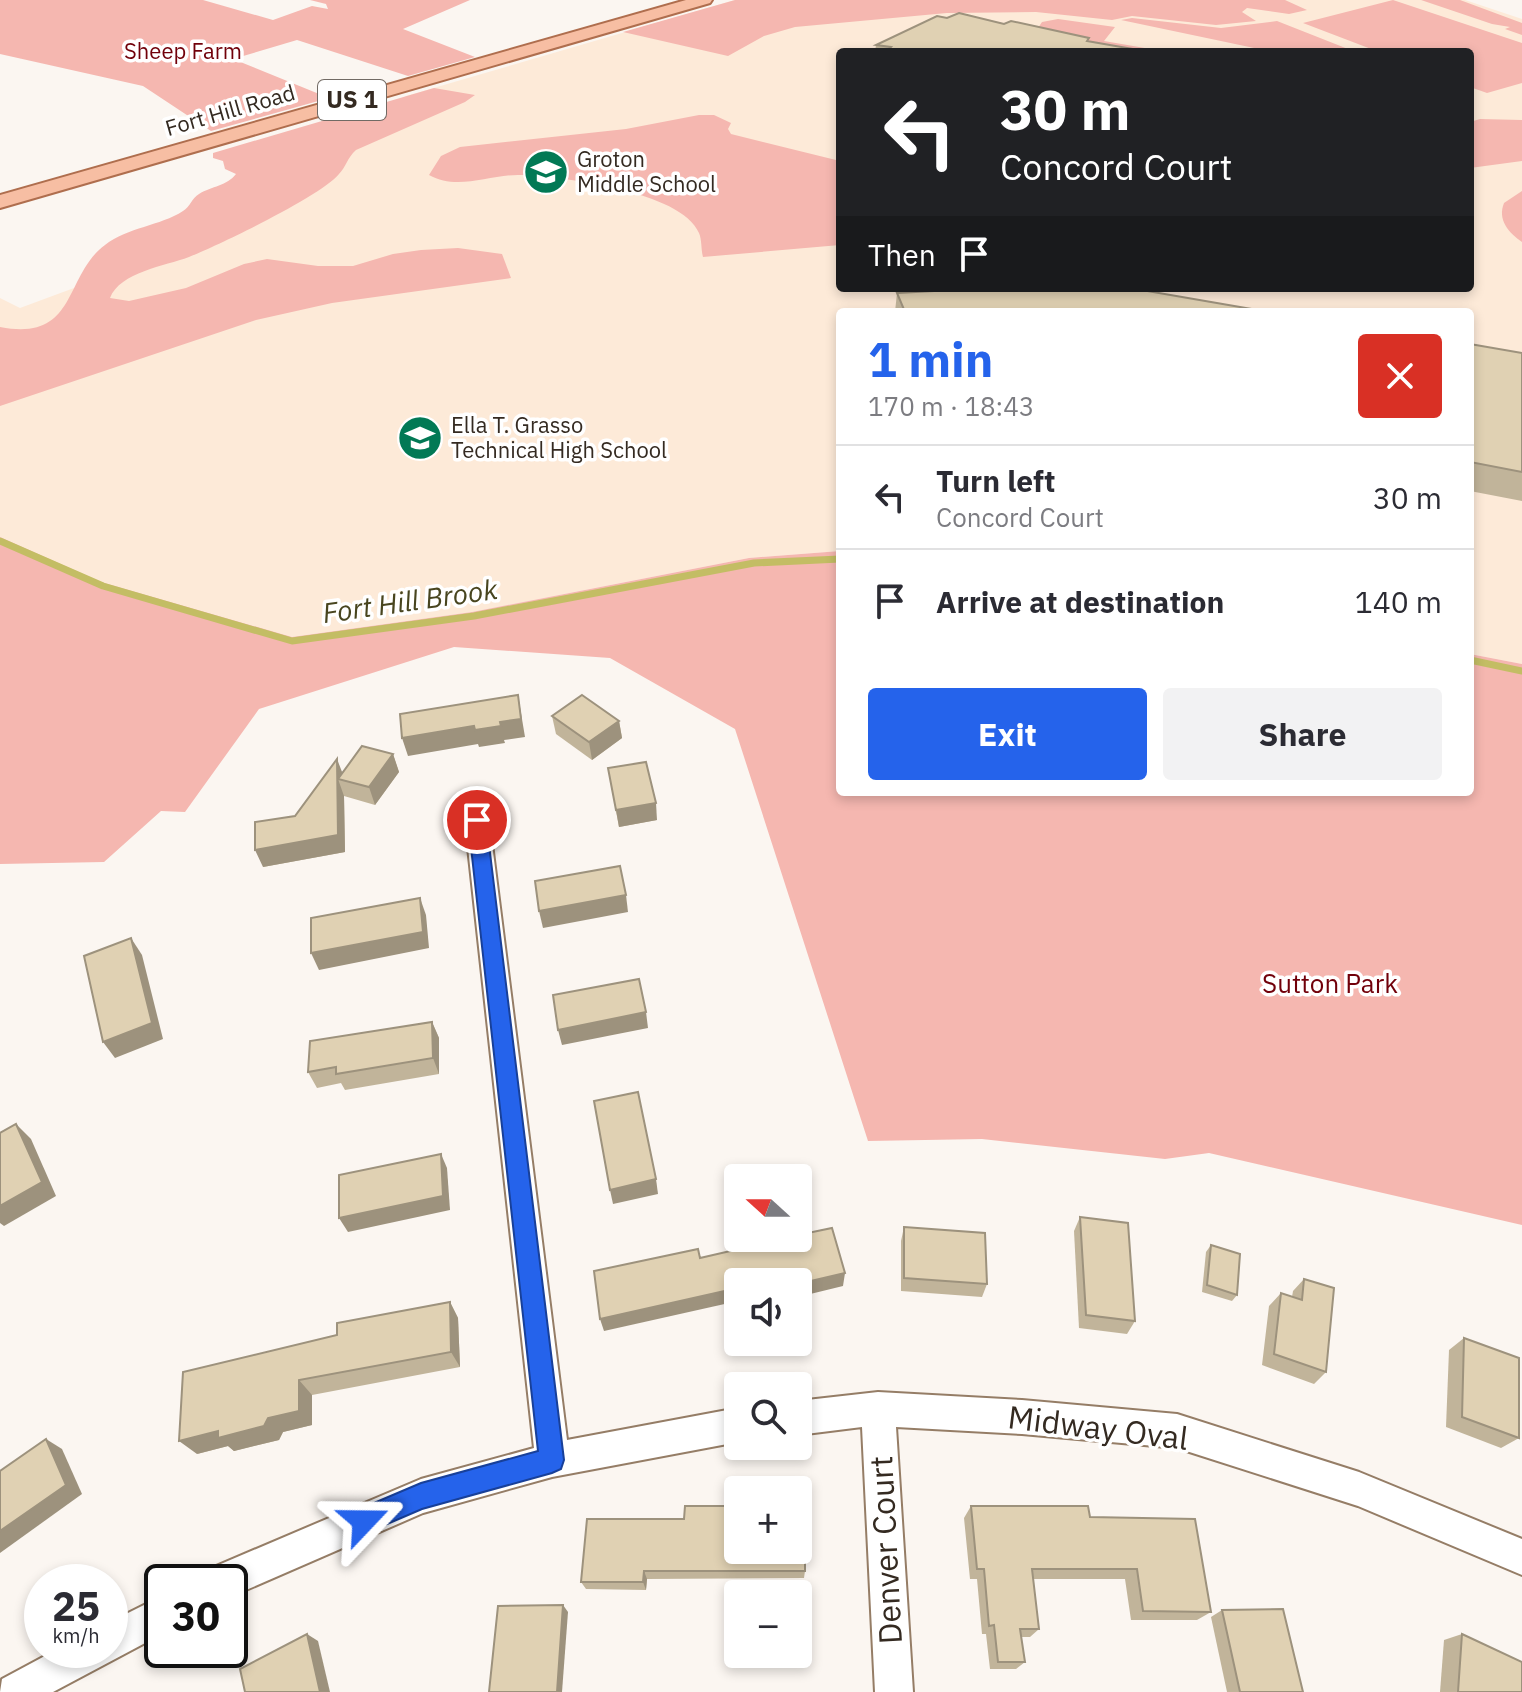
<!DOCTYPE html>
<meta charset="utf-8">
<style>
body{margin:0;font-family:"IBM Plex Sans",sans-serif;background:#f2f2f3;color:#2b2b33;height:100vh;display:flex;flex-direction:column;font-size:30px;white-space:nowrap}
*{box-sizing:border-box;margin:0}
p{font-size:26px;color:#7c7c81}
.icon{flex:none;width:44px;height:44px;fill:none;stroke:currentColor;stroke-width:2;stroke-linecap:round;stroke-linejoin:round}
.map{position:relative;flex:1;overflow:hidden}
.panel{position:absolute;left:836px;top:308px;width:638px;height:488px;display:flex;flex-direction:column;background:#fff;border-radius:8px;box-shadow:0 4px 12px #0003}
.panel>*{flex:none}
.top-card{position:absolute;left:836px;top:48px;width:638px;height:244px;border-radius:8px;box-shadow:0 4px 12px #0003;background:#202124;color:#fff;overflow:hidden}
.needle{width:52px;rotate:291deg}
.buttons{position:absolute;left:724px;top:1164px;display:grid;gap:16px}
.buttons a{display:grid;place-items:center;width:88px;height:88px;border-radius:8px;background:#fff;box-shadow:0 4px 12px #0003;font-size:40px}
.speed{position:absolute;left:24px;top:1564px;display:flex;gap:16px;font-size:40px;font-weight:700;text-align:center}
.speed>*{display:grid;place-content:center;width:104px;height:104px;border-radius:50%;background:#fff;box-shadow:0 4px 12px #0003;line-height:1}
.speed small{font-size:20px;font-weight:400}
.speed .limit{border:4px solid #111;border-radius:12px;background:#fff;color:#111}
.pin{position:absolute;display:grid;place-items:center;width:68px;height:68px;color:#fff;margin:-34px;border:4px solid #fff;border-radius:50%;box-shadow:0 2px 8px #0007}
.me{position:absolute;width:88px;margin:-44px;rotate:67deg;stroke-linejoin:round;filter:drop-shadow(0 0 6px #0008)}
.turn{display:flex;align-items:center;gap:28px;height:168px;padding:0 32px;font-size:36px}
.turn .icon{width:104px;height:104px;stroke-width:2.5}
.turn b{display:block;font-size:56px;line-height:68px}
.then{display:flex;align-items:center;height:76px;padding:0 32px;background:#0003;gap:16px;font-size:30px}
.round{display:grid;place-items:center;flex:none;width:84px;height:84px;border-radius:8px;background:#f2f2f3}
.headline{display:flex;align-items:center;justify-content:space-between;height:136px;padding:0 32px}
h1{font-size:48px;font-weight:700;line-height:60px;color:#2563eb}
.cta{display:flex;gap:16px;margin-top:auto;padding:16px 32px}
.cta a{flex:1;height:92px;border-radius:8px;background:#2563eb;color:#fff;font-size:32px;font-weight:700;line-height:92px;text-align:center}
.cta a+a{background:#f2f2f3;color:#2b2b33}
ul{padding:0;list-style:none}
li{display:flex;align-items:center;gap:24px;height:104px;padding:0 32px;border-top:2px solid #e1e1e2}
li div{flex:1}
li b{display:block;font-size:30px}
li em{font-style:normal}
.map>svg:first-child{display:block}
</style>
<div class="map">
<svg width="1522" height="1692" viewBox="0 0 1522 1692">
<rect width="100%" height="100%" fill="#fbf6f1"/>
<!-- built -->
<path fill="#fdead8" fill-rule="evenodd" d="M735,0H1465L1522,19V664L1470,654V312H840V551L749,558L472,612L292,637L101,582L0,537V298L20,308L163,255L406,96ZM840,52H1470V288H840Z"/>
<!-- green -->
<g fill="#f5b7b0">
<polygon points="0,0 203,0 273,20 312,6 328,9 326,4 310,0 470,0 403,29 475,57 408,76 297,40 233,59 329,98 211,131 143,86 0,54"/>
<polygon points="735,0 1285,0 1307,10 1289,14 1247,8 1242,12 1256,21 1216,25 1132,16 1112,20 1036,12 947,13 795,27 764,36 728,56 623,32"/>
<polygon points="1393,0 1522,43 1522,83 1487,93 1470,87 1470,52 1379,52 1303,23"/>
<polygon points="1421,0 1460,0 1522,23 1522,35 1505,29 1510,27 1492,24"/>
<polygon points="1132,18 1221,28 1277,21 1348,49 1341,52 1273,52 1121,20"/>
<polygon points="1058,19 1115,27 1104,41 1168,52 1142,52 1049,35 1038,28 1042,22"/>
<path d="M434,88L475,95L465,102L356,150C347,158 346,167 339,174C321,196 219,245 189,257C165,266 120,272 110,298L129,301L186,288L244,264L267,259L318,266H353L393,254L421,250L458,248L502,254L511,278L332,303L256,320L0,406V327C78,342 63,276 105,245C128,227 160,226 183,211C190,207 192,198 199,194C212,186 227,186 236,174L225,169L223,161L213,158V153Z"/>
<path d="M699,115H714L731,123L728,129L731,134L840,161V245L703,257C701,250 702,240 699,233C682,191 559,176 518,175C488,175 457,191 429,175L441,156L460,147L626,129Z"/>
<polygon points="1480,119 1522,120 1522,161 1470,168 1470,122"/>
<path d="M1522,191V242C1509,233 1497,220 1504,203Z"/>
<polygon points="0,537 101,582 292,637 472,612 749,558 840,551 840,792 1470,792 1470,654 1522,664 1522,1225 1209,1153 1165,1159 982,1139 868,1141 735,729 610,658 454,647 259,709 185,812 161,811 104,862 0,864"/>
</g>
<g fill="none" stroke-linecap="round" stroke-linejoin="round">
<!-- stream -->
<g stroke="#c3bd64" stroke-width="7">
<polyline points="0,541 103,586 292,641 474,616 754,563 840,559"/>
<polyline points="1470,660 1522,671"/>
</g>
<!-- street casing -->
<g stroke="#957d66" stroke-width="4">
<g id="street">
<polygon points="477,811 485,814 489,820 567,1440 738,1408 738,1442 552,1477 423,1513 230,1597 230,1582 204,1582 209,1569 421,1479 534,1448 465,820 469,814"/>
<polygon points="878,1392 1022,1400 1177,1414 1359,1472 1522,1539 1522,1575 1358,1506 1177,1448 1022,1434 896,1427 913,1692 875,1692 862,1427 798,1435 798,1401"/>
<polygon points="162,1596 162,1634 53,1692 0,1692 2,1679 56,1650 110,1650 110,1622"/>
</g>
</g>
<!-- primary casing -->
<g stroke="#af6e4e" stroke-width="4">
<polygon id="primary" points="686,0 712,0 710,3 0,208 0,195"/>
</g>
<!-- street -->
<use href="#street" fill="#fff" fill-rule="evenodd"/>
<!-- primary -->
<use href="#primary" fill="#f7bea3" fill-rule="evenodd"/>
</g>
<!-- wall -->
<g fill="#c1b49a">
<polygon points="947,18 1004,24 1089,41 1150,52 875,52 876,45"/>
<polygon points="897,293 1269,312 895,312"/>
<polygon points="1470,344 1522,353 1522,501 1470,491"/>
<polygon points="552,716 619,721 622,738 592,760 556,734"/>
<polygon points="393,754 399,772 375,805 344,796 345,852 263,867 295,816 342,772"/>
<polygon points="608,768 657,820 619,827"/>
<polygon points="432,1022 439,1038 439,1074 345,1090 341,1083 317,1088 308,1072"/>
<polygon points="1080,1217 1135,1321 1127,1334 1079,1328 1074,1231"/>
<polygon points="904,1227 987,1284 982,1297 901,1291 901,1241"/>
<polygon points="1211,1245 1237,1295 1232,1301 1202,1292 1206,1252"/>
<polygon points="1304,1279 1326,1372 1314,1384 1262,1365 1269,1306 1281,1293 1292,1297 1293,1291"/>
<polygon points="450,1302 458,1318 460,1367 312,1395 312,1425 283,1432 279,1440 234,1451 228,1446 197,1454 337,1335"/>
<polygon points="1464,1338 1519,1438 1501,1448 1446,1427 1449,1350"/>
<polygon points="971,1506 1090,1517 1211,1612 1197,1620 1131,1620 1125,1579 1033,1579 1039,1629 1030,1637 1021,1637 1025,1662 1016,1669 990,1669 986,1634 982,1634 977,1579 970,1579 964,1518"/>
<polygon points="587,1519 805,1571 804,1578 647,1579 646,1590 586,1589 581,1582"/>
<polygon points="1222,1610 1303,1692 1227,1692 1211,1617"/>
<polygon points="1462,1634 1522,1692 1440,1692 1444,1640"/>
</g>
<!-- shaded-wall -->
<g fill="#9d927d">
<polygon points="518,695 525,737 504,740 505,743 479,747 478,744 408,756 402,738 500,722"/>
<polygon points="619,721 622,738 592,760 589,742"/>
<polygon points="393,754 399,772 375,805 369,787"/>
<polygon points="337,759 344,777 338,779 344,796 345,852 263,867 255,850 338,835"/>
<polygon points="656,803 657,820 619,827 616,810"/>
<polygon points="626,895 628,912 543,928 539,911"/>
<polygon points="420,898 426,915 429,948 319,970 311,953"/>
<polygon points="131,938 142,955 163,1039 115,1058 103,1042"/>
<polygon points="646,1012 648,1028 562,1045 558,1030"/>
<polygon points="432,1022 439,1038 439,1074 433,1058"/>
<polygon points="16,1124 31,1139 56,1196 4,1226 0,1223 0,1206"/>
<polygon points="441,1154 447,1168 450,1210 348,1232 339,1218"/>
<polygon points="656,1179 658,1194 613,1204 610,1190"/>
<polygon points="845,1273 843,1286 798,1297 798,1284"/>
<polygon points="738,1288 738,1301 604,1331 600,1319"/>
<polygon points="450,1302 458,1318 460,1367 451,1352"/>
<polygon points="299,1380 312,1395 312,1425 283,1432 279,1440 234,1451 228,1446 197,1454 179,1441"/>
<polygon points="46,1439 62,1449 82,1494 0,1553 0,1531"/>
<polygon points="644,1571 647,1579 646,1590 643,1582"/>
<polygon points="563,1605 568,1612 562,1692 557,1692"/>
<polygon points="307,1634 318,1641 330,1692 320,1692"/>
</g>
<!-- building -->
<g fill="#e0d1b3" stroke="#9d927d" stroke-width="2">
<polygon points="959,13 1004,24 1011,21 1089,38 1087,41 1150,52 886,52 891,47 876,45 937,16 947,18"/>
<polygon points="990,288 1130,288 1269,312 905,312 897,293"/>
<polygon points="1470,344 1522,353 1522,472 1470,462"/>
<polygon points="518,695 521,719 500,722 501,726 475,730 474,726 402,738 400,714"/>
<polygon points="582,695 619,721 589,742 552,716"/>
<polygon points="362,746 393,754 369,787 338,779"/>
<polygon points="337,759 338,835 255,850 255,822 295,816"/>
<polygon points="646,762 656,803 616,810 608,768"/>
<polygon points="620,866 626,895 539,911 535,881"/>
<polygon points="420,898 423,932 311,953 311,918"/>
<polygon points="131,938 152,1023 103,1042 84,956"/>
<polygon points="639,979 646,1012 558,1030 553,995"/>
<polygon points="432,1022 433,1058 336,1074 336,1067 308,1072 310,1041"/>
<polygon points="638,1092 656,1179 610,1190 594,1101"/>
<polygon points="16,1124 42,1182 0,1206 0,1133"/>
<polygon points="441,1154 443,1196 339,1218 339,1175"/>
<polygon points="1080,1217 1128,1223 1135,1321 1086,1315"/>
<polygon points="904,1227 985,1233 987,1284 904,1278"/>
<polygon points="832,1228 845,1273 798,1284 798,1282 738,1282 738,1288 600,1319 594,1271 698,1249 700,1258 787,1238 798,1238 798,1235"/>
<polygon points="1211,1245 1240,1254 1237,1295 1207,1285"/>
<polygon points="1304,1279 1334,1288 1326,1372 1274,1354 1281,1293 1302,1300"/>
<polygon points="450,1302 451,1352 299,1380 299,1411 268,1418 264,1426 218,1438 218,1431 179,1441 183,1372 337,1335 337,1323"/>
<polygon points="1464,1338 1519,1358 1519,1438 1462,1417"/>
<polygon points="46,1439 66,1485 0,1531 0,1471"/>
<polygon points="685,1506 738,1506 738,1550 798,1550 798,1506 805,1506 805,1571 644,1571 643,1582 581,1582 587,1519 684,1519"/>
<polygon points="971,1506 1088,1506 1090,1517 1195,1519 1211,1612 1143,1611 1137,1569 1032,1569 1039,1629 1020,1629 1025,1662 998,1662 994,1625 989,1626 984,1569 977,1569"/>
<polygon points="563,1605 557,1692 489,1692 498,1606"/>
<polygon points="1283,1609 1303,1692 1240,1692 1222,1610"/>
<polygon points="307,1634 320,1692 245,1692 240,1669"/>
<polygon points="1462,1634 1522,1662 1522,1692 1458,1692"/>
</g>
<!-- route -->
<polygon fill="#2563eb" stroke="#184099" stroke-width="2" points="477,813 486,820 564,1460 561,1469 552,1473 422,1509 364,1534 355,1530 351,1521 355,1511 421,1483 538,1451 468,820"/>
<!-- icons -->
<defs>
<g id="school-disc" transform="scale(2.3)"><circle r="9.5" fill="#027955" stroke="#fff"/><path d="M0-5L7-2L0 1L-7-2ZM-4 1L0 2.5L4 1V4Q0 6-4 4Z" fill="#fff"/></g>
</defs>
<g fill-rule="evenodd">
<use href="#school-disc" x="546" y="172"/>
<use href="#school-disc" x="420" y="438"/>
</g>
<g text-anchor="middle" stroke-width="7" stroke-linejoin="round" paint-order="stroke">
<!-- far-park labels -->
<g font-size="22" fill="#71000a" stroke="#fff">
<text x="183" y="59">Sheep Farm</text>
</g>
<!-- far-street labels -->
<g font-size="22" fill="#342a21" stroke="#fff">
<text transform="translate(230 110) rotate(-16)" y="8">Fort Hill Road</text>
</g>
<!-- far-poi labels -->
<g font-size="22" fill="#342a21" stroke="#fff" text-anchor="start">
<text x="577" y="167">Groton<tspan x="577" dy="25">Middle School</tspan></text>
<text x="451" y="433">Ella T. Grasso<tspan x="451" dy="25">Technical High School</tspan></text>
</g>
<!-- shield labels -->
<rect fill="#fff" stroke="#716a64" stroke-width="2" x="318" y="80" width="68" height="40" rx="6"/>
<g font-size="24" font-weight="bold" fill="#342a21">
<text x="352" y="108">US 1</text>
</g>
<!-- park labels -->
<g font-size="26" fill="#71000a" stroke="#fff">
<text x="1330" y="993">Sutton Park</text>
</g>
<!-- water labels -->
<g font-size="28" font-style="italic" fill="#48451f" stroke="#fff">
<text transform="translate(410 601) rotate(-8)" y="10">Fort Hill Brook</text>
</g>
<!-- near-street labels -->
<g font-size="32" fill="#342a21" stroke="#fff">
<text transform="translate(1098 1428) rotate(7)" y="11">Midway Oval</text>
<text transform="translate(886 1550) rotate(-93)" y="11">Denver Court</text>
</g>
</g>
</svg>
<div class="buttons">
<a><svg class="needle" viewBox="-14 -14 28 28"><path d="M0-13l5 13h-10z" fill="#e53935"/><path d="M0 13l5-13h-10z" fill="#7c7c81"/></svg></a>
<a><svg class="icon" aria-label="sound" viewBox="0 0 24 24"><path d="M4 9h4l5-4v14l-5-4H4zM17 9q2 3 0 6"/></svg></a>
<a><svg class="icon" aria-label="search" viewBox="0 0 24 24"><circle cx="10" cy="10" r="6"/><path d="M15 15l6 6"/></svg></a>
<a>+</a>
<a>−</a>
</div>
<div class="speed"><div>25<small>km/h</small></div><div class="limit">30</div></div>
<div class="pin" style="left:477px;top:820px;background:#d93025"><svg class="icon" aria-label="arrive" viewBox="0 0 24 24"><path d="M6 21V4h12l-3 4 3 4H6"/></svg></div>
<svg class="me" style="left:364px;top:1521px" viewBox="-20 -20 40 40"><path d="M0-17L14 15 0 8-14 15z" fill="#2563eb" stroke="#fff" stroke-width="4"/></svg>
<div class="top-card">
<div class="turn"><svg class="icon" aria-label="left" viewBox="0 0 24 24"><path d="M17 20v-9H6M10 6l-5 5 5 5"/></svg><div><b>30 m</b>Concord Court</div></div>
<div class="then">Then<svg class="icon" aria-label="arrive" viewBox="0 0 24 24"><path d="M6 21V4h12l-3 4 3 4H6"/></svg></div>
</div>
<section class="panel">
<div class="headline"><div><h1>1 min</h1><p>170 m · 18:43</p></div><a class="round" style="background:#d93025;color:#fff"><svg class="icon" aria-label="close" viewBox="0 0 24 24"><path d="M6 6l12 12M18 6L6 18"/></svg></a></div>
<ul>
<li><svg class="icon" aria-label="left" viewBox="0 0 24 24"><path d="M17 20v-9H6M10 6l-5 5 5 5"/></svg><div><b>Turn left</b><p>Concord Court</p></div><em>30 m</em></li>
<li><svg class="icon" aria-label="arrive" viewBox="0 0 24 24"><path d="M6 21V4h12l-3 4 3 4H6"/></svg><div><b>Arrive at destination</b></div><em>140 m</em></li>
</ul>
<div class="cta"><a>Exit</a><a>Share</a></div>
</section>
</div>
